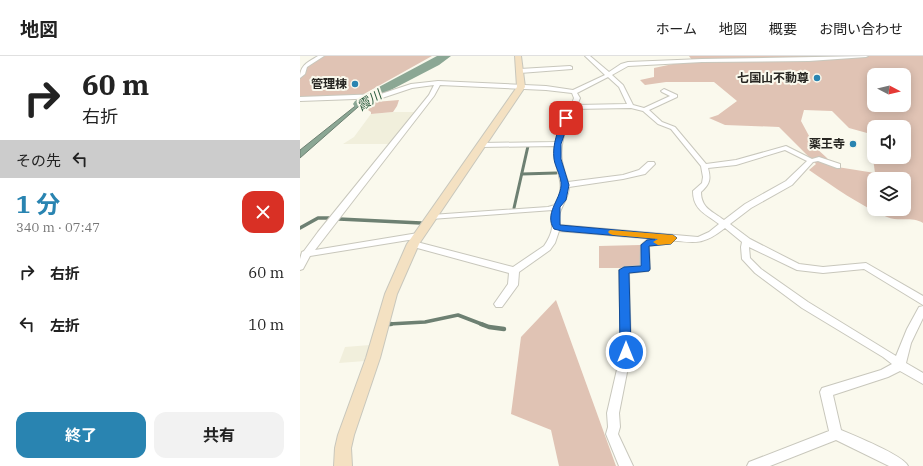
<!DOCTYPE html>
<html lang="ja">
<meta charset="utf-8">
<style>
body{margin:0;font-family:"IBM Plex Serif","Noto Sans JP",serif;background:#f2f2f2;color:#222;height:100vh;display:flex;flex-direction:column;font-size:15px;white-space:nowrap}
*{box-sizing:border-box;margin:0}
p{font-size:13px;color:#767676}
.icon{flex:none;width:22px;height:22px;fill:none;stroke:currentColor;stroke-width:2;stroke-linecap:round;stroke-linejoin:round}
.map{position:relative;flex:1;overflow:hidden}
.side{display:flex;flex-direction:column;background:#fff;width:300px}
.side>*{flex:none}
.top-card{background:#fff;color:#222;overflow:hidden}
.needle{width:26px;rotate:97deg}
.fabs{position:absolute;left:567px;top:12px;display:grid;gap:8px}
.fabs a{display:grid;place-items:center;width:44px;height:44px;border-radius:8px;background:#fff;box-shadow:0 2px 10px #0003;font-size:20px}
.pin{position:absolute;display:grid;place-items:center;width:34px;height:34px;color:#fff;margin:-17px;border-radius:8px;box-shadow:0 2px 6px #0006}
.me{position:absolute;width:44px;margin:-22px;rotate:0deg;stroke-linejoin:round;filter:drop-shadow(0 0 3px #0008)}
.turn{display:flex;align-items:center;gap:14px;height:84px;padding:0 16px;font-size:18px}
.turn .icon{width:52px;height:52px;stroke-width:2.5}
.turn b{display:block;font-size:28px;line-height:34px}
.then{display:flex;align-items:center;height:38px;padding:0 16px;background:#0003;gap:8px;font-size:15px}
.round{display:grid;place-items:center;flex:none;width:42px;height:42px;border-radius:12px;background:#f2f2f2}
.head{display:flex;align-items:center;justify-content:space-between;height:68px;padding:0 16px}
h1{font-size:24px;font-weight:700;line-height:30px;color:#2984b1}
.button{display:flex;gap:8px;margin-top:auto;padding:8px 16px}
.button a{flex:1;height:46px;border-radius:12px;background:#2984b1;color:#fff;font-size:16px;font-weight:700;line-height:46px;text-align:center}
.button a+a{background:#f2f2f2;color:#222}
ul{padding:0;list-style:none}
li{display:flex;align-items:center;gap:12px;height:52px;padding:0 16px}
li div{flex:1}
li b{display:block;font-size:15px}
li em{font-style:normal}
header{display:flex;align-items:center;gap:24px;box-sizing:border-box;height:56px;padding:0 20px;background:#fff;border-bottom:1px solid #e0e0e0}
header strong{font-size:19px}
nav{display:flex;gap:22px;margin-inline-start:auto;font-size:14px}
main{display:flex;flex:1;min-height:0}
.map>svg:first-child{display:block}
</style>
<header>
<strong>地図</strong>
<nav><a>ホーム</a><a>地図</a><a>概要</a><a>お問い合わせ</a></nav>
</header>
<main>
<section class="side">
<div class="top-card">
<div class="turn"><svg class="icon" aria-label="right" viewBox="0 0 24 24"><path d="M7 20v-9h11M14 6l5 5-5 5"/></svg><div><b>60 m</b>右折</div></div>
<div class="then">その先<svg class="icon" aria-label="left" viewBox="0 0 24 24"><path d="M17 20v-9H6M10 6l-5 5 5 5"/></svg></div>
</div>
<div class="head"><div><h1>1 分</h1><p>340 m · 07:47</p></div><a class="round" style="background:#d93025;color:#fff"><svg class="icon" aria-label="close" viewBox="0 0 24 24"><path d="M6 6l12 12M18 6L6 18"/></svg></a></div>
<ul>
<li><svg class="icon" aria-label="right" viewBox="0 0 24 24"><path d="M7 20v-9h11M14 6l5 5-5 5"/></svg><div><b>右折</b></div><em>60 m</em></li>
<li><svg class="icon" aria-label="left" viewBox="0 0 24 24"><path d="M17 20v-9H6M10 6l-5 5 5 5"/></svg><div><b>左折</b></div><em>10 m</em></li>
</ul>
<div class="button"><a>終了</a><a>共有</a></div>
</section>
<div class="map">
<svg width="623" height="410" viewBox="0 0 623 410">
<rect width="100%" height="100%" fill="#faf9ed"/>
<!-- built -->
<g fill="#f1efdc">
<polygon points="94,56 116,56 90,88 43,88 54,81 71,58"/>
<polygon points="70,289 65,305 39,307 45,291"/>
</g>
<!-- green -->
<g fill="#e0c3b4" fill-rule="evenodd">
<polygon points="25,0 132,0 64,38 0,42 0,21 5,18 7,10"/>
<path d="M389,0H623V167C612,160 598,166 587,161C559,149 534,131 509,114L516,108L479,71L425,69L409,62L418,59L437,45L414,26H366L345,29L340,24L354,21V12L392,4ZM574,19H604V49H574ZM504,54L532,55L549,72L567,77L572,95L575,117L531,110L527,102L515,91L501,65ZM574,71H604V101H574ZM574,123H604V153H574Z"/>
<path d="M95,37C88,41 81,41 75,46L99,44L97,50L93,56L71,58V56L65,52L81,41Z"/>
<polygon points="340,189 342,212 299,212 299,190"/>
<polygon points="256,244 316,410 259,410 251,374 211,358 221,281"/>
</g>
<!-- water -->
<polygon fill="#8ba794" stroke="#6d8072" points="83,33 58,51 0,102 0,94 54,51"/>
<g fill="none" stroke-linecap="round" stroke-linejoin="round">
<!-- stream-far3 -->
<polyline stroke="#6d8072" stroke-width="2" points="77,32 83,33"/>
<!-- stream-far2 -->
<g stroke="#6d8072" stroke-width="3">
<polyline points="222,118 256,117"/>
<polyline points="214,152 228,90"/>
</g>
<!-- stream-far1 -->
<g stroke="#6d8072" stroke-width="3.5">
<polyline points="39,163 121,167"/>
<polyline points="0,172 18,162 29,162"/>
<polyline points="89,268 125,266 158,259 184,269"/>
</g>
<!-- stream -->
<g stroke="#6d8072" stroke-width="4.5">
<polyline points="89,268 91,268"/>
<polyline points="181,268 189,271 204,273"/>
</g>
<!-- river -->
<polygon fill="#8ba794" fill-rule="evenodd" points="137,0 151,0 139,9 85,37 65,51 55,51 53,48 55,45 77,32"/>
<!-- street casing -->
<g stroke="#c8c7bc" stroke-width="2">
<g id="street">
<path d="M18,0H24L7,11L5,18L0,22C0,9 8,6 18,0Z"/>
<path d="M285,0H290L309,16L321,8L328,6L402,3L568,0L566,1L509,5L402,6L328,10L312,19L323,29L333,49L344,52L370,40L362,36L361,35L364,33L377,39V41L349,54L362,66L375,71L406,108L436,104L486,90L512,103L519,101L540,108V112H537L518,105L513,106L492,129L451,152L430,168L450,183L499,208L523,211L566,207L623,240V249L564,213L523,217L497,214L449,191L450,202L461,213L508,246L596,300L607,273L619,251L623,250V262L611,287L606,307L623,317V328L600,315L588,321L533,339L541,374C555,380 603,399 608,410H589L536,384L470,410H447L449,406L529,375L520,336L522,332L581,314L592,308L583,301L502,252L455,217L442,203L441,191L442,186L425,172C401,191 394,186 366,184L367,186L366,188L349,190L350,213L348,215L329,217L331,296L319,357L320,371L318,378L333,410H319L306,378L308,371L307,357L321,296L319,214L324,211L340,210L341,189L347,184L356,183L259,175L255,187L250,194L219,216L218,229L202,251H196L194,248L208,228L209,217L110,190L109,188L110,186L113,185L213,211L244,190C247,186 252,177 252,171C252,165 250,161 253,154L131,163L127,161L131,159L248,151L255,149C269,125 252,115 255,90L181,91L178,89L181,87L256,86L267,52L271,50L274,42L272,37L246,34L140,29L134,40L15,194L118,177L121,178L122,180L121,182L10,200L3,213L0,214V203L2,196L4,195L18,176L129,39L134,29L112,32L82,42L0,45V41L81,38L111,28L138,25L246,30L273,34L305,19ZM308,21L319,31L327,48L277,49L280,42L277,37ZM331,52L343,55L358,68L371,73L401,110L403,121L402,127L393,135C393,154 406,158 419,168L409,176L398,181L260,169C255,155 269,145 269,131L323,123L345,118L355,108L354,106H348L339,114L323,119L268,126C266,119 263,112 262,105C259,87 267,70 273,53ZM485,94L507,105L486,125L445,148L424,164C412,155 401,152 401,136C410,128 411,123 408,112L436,109Z"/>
<polygon points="270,10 272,11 272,13 220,17 217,15 220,13"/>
</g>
</g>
<!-- secondary casing -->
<g stroke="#c8c7bc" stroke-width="2">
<polygon id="secondary" points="215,0 221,0 225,31 119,188 97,238 80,302 54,379 51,392 52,410 34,410 35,392 38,379 66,302 85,238 107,188 217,31"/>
</g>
<!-- street -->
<use href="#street" fill="#fff" fill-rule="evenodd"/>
<!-- secondary -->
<use href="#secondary" fill="#f4e1c2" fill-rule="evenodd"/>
</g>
<!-- route -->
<path fill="#1a73e8" stroke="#114b97" d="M264,61L270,62L261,88V103L269,129L266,144L260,151V169L373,179L377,182L371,188L349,190L350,213L349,215L329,217L331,296L330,299L326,301L322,299L320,296L319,214L324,211L341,210V189L347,184L355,183L262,175L254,173C244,158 260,144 261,130C262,121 255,111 254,103C252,89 258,73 264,61Z"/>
<!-- slow -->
<polygon fill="#f59e0b" points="310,174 373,179 377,182 371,188 358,189 353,186 358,183 313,179 310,178 308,176"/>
<!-- markers -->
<g fill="#2984b1" stroke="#faf9ed" stroke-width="1.5">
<circle cx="517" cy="22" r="4"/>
<circle cx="55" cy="28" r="4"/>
<circle cx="553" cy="88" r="4"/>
</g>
<g text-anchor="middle" stroke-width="4" stroke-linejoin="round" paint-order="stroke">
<!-- far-poi labels -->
<g font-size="12" font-weight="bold" fill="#272622" stroke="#faf9ed" text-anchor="end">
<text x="509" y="26">七国山不動尊</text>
<text x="47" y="32">管理棟</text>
<text x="545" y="92">薬王寺</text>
</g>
<!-- far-water labels -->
<g font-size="13" font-style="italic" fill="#27583b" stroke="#faf9ed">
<text transform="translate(69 44) rotate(-33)" y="5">霞川</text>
</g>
</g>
</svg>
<div class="fabs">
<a><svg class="needle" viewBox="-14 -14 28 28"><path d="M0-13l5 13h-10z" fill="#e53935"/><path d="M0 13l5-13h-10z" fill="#767676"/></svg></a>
<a><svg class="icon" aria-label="sound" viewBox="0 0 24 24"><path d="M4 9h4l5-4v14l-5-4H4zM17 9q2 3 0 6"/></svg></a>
<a><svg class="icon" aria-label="layers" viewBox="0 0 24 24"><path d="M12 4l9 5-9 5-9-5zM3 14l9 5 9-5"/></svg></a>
</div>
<div class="pin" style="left:266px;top:62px;background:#d93025"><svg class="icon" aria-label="arrive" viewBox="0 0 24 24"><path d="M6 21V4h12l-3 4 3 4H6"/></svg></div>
<svg class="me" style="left:326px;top:296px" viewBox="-20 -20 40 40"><circle r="17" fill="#1a73e8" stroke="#fff" stroke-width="3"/><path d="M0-11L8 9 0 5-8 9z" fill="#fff"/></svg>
</div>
</main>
